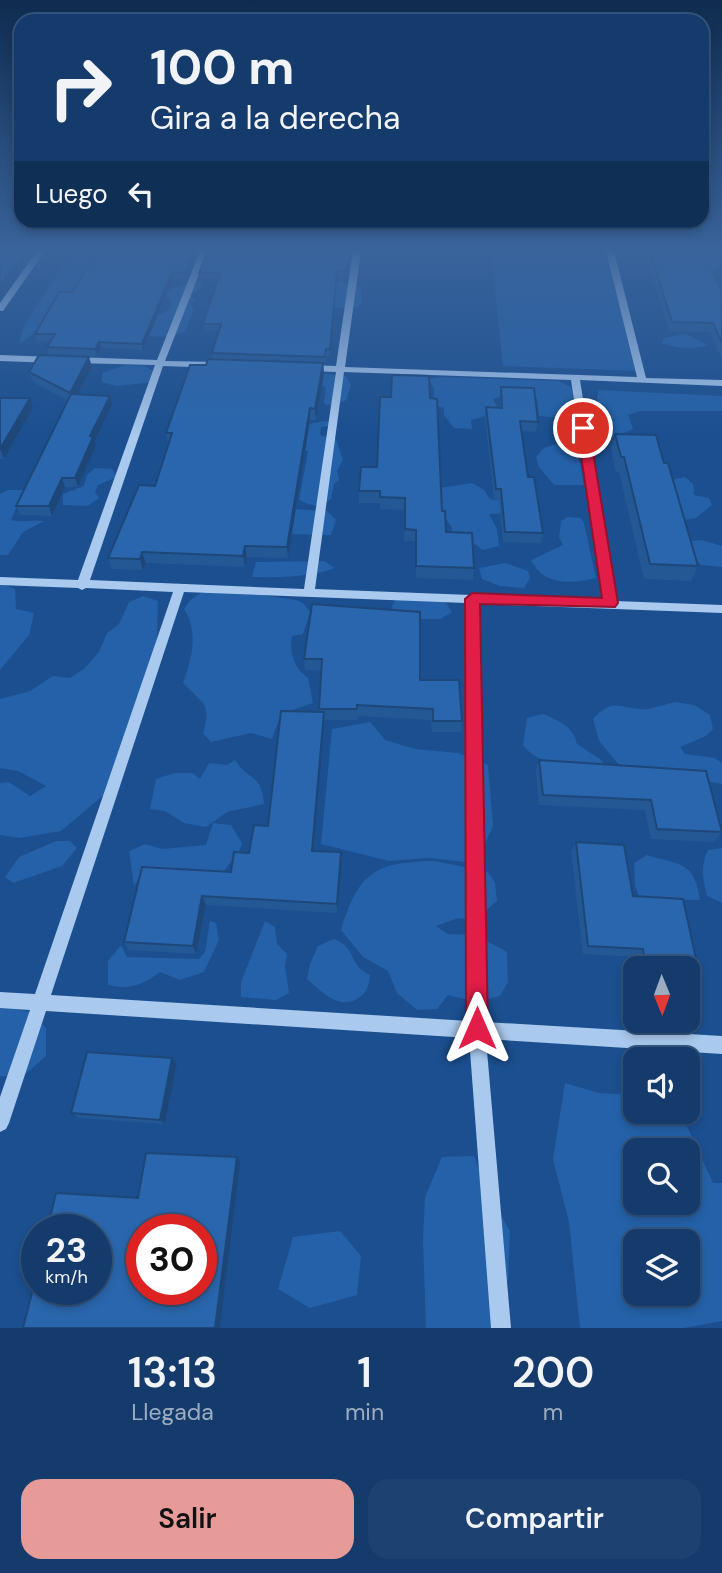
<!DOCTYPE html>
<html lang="es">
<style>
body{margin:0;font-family:"DM Sans",sans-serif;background:#1d4271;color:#f1f3f6;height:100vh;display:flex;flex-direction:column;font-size:26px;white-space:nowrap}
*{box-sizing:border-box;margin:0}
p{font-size:23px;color:#9dadc1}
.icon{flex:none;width:38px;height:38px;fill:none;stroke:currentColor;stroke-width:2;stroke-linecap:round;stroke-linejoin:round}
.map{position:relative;height:1328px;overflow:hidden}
.panel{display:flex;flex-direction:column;background:#143b6b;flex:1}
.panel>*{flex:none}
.top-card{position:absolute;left:14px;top:14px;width:695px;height:214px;border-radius:21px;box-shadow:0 4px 10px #0003,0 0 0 2px #33557e;background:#143b6b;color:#f1f3f6;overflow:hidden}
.needle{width:46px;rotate:179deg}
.fabs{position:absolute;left:623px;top:956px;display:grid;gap:14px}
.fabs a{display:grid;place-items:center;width:77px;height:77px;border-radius:14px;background:#143b6b;box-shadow:0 4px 10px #0003,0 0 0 2px #33557e;font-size:35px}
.speed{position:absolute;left:21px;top:1214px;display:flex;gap:14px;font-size:35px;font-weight:700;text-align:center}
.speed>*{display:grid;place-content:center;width:91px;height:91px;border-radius:50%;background:#143b6b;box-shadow:0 4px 10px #0003,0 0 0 2px #33557e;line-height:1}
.speed small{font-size:18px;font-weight:400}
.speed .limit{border:10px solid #d22;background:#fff;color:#111}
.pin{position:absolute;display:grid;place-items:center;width:60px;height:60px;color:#fff;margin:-30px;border:4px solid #fff;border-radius:50%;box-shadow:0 2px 7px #0007}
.me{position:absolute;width:77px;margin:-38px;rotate:0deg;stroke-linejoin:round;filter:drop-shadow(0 0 5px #0008)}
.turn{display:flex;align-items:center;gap:24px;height:147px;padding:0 21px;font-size:32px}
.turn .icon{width:91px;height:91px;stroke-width:2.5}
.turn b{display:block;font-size:49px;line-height:60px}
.then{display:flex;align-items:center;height:66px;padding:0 21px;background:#0003;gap:14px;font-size:26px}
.eta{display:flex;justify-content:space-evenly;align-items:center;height:119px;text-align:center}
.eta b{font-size:42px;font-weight:600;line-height:49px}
.primary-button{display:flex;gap:14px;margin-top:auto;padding:14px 21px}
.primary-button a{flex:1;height:80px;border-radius:21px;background:#e69b98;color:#111;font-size:28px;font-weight:600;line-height:80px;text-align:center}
.primary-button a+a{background:#1d4271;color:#f1f3f6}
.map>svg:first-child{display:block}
</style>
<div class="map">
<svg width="722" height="1328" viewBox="0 0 722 1328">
<rect width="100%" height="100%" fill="#1b4f8f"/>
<!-- green -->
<g fill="#2461a8" fill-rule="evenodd">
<path d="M72,251H99L79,286L53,301L45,323C35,329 31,338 19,343L25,324Z"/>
<polygon points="491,251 605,251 641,371 503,366"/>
<path d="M193,281H201V288L191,295L195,300L190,304L194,309L185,331C168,339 154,338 136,332L143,319C156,316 168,316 172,302L167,297L169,290Z"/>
<polygon points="338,282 353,283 361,287 362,303 358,307 326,309 328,283"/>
<path d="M685,334L708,345C692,350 677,348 661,343L664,338Z"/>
<polygon points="126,365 144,366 156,373 153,382 116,386 102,382 102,373"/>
<polygon points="318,373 346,376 351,385 346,400 339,404 326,405 324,402 326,387 309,384"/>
<path d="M439,377L559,381L571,387L573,395L571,403L575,412L572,419L539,416L537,399C523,394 507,394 493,399L497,406L496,413L471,420L472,429L454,428L444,415V408L433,405L434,389L429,379Z"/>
<polygon points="599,390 722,396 722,411 641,411 628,415 633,429 615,437 605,436 597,399"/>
<path d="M326,421L331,423V426L321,427L320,435L336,439L343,460L337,471L339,480L334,484L331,499C319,509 313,506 299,500L308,451L282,450L308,424Z"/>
<polygon points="556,444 573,449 580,463 584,485 554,485 539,467 536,457 544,448"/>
<polygon points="95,468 112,469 117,477 98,485 95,492 99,498 88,506 63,505 63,494 84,486 87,475"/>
<polygon points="685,477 693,484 694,495 709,498 712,505 696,518 684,520 671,480"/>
<polygon points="472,483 484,490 490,499 516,503 508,513 489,514 497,529 499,546 482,550 477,545 449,541 452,528 446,519 430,514 433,489"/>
<path d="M8,490H24L11,520C23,523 32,519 44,521L23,532L8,555H0V494Z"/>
<polygon points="293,509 327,511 336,520 331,535 285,534"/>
<path d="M568,517L581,518L584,523L596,578C571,584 544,586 531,560L563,545L559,537L561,521Z"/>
<polygon points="702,540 722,546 722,567 701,565 695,559 692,541"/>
<path d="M324,561L335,568C312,577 277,578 252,577L256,562Z"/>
<polygon points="505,563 528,571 530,578 524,588 500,586 482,579 479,568"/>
<polygon points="0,583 15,589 16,609 34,613 29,635 0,670"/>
<path d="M227,586L261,595L296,600L304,604L310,612L303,634L292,636C289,653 294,668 308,678L313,703L281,714L272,739L251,733L211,742L203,733C212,703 203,704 183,683C192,658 199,633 184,609C194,592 209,589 227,586Z"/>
<polygon points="143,596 158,601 157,636 142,702 118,783 61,831 19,838 0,835 0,783 9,782 30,796 46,786 18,771 0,768 0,699 30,691 53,676 70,678 84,669 99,652 107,633 119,624 129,602"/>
<polygon points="396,598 432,599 446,603 452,612 440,619 395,619 392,606"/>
<path d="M675,702L694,705L710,715L713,729L706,736L680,747L685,754L715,758L722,763V784L620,766L599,741L593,719C615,695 622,711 647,709C656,708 666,704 675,702Z"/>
<path d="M543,714C559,721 573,726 577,744L601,760L608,769C579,766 540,769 523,745L527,718Z"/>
<polygon points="370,722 385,740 415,749 458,753 488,765 493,826 476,863 428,858 389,861 321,844 332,729"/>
<path d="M235,760C250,783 261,772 264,804L227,812L206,827L184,823L165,811L150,809L156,779L174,773H193L200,779L209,763L227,765Z"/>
<polygon points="213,823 231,825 242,843 239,852 218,878 144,870 134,886 129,851 145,844 162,849 206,845"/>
<polygon points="56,841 70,841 77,848 62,866 13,883 5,877 19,857"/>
<path d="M722,848V903L707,896C703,879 700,866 708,850Z"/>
<path d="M647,855C681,866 694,860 700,900L640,899L635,886L634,863Z"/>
<path d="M435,861L488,872L495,883L497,901L475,920L458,918L436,926L448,934L476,935L507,952L508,982L500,996L477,1002L448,995L437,1009L417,1010L397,993L388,971L363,957L341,930C359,871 376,862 435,861Z"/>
<path d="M210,921L216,923L219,940L204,972L180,980L160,972C142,985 130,990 108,985V961L121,945L127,957L199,959L205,952Z"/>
<polygon points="265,921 275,927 277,944 287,954 285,966 289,993 276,1000 241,997 241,982"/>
<path d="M334,939C356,946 348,965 370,975C369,986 367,993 357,999C338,1010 321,991 307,979L310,964L318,946Z"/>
<polygon points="0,1006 30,1012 46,1028 46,1056 22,1077 0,1076"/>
<path d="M565,1083L599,1093L635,1095V1111H680L713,1183H722V1321L684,1328H580L569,1222L553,1159ZM635,1150H688V1202H635ZM635,1241H688V1293H635Z"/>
<polygon points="474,1156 487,1191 510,1231 508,1280 494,1328 426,1328 423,1240 425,1197 442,1157"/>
<polygon points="340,1231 361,1256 357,1295 310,1308 278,1289 293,1237"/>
</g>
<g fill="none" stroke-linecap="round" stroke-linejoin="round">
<!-- minor -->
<g fill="#a9c9ee" fill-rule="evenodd">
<polygon points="37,251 45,251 3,311 0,311 0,303"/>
<path d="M200,251H208L165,361L221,362L225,365L221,368L163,366L90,580L304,589L336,372L310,371L306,368L310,365L336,366L353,251H361L345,367L637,377L606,251H614L646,378L722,380V386L580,380L615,601L722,605V613L478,604L485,1022L722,1036V1054L486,1039L511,1328H491L469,1038L46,1011L9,1123L6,1129L0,1132V1097L30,1010L0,1008V992L35,994L173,592L86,588L82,590L78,588L0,585V577L78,580L155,365L75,363L71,360L75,357L157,360ZM344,372L571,380L604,600L315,589ZM184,592L466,603L469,1021L51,995Z"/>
<polygon points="0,355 54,357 58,360 54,363 0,361"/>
</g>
</g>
<!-- wall -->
<g fill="#245895">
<polygon points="97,251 197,251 186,279 173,279 143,350 101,348 97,356 49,354 47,347 51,341 37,341 35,334 72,292"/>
<polygon points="352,251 346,278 337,278 330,356 327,356 325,364 323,364 324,374 316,420 310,420 288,558 247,557 245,567 146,563 143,570 112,569 108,558 155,486 168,444 166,433 206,365 213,360 212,353 219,331 204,331 203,324 218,280 200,279 199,273"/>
<polygon points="714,251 722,251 722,274 715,277 722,291 722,359 710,332 669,331 647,260 650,252 716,256"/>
<polygon points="92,367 77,395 112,405 95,441 96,446 78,487 65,487 52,516 20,515 16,506 68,401 33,382 29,372"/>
<polygon points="501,387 538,422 536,432 522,431 528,477 543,533 541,543 503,542 499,500 494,499 485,417 486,407 500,408 500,397"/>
<polygon points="391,397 430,398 442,511 446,532 474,568 473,580 416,578 416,541 404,541 405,510 380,509 380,503 359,503 359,491 377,467"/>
<polygon points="0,398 33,408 4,459 0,459"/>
<polygon points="615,434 664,463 698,566 691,581 644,579 619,472 616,472 611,449"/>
<polygon points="312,604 420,680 462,721 461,732 432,732 431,720 358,716 357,720 324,720 314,851 341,852 342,862 337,913 206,905 196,954 129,950 124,942 231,872 249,853 268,826 319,712 321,670 305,670 304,659"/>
<polygon points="539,760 706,771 722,832 714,842 651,839 645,810 539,805 536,771"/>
<polygon points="576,842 633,896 701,982 693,989 688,989 688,968 638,968 636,957 583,954 571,852"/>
<polygon points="177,1064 165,1124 79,1118 71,1113"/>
</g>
<!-- shaded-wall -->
<g fill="#1d4779">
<polygon points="19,251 27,251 23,257 25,263 0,298 0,286"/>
<polygon points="194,251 197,251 186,279 185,273"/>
<polygon points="350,251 352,251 346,278 346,271"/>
<polygon points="722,267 722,274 710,280 712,272"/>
<polygon points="337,271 337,278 330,356 330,349"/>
<polygon points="172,272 173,279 143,350 142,344"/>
<polygon points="99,342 101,348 97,356 95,349"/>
<polygon points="89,357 92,367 73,403 70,393"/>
<polygon points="323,363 324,374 316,420 315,409"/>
<polygon points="110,396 112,405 95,441 96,446 78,487 75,478 90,436"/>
<polygon points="30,398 33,408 4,459 0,449"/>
<polygon points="310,408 310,420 288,558 287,547"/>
<polygon points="62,478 65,487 52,516 49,506"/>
<polygon points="245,546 247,557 245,567 243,556"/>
<polygon points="142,552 146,563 143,570 140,559"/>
<polygon points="324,712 324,723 313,860 312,851"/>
<polygon points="341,852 342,862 337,913 337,904"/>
<polygon points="202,896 206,905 196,954 193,946"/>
<polygon points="172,1058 177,1064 165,1124 160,1120"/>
<polygon points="237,1157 240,1162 220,1328 215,1328"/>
</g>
<!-- building -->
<g fill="#2a66ad" stroke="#1d4779" stroke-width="2" fill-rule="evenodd">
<polygon points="0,251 19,251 16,255 22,255 0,286"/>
<polygon points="97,251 194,251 185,273 172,272 142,344 99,342 95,349 47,347 55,334 35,334 59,292 72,292"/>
<polygon points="207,251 350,251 346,271 337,271 330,349 326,349 325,357 212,353 221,324 203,324 220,273 199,273"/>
<polygon points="650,252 722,256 722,267 712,272 722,291 722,343 713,323 672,322"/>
<polygon points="39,355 89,357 70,393 29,372"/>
<polygon points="208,359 323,363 315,409 310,408 287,547 245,546 243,556 142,552 140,559 108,558 139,485 155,486 172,433 166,433 190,365 206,365"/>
<polygon points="392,375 429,376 430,398 437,399 442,511 445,511 446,532 472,533 474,568 416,566 416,530 405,529 405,498 380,497 380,491 359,491 361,467 377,467 380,397 391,397"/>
<polygon points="501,387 534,388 538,422 520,421 528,477 534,477 543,533 505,532 501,489 496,489 486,407 502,408"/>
<polygon points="71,394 110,396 90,436 93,437 75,478 62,478 49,506 16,506"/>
<polygon points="0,398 30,398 0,449"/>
<polygon points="615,434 656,435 664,463 668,463 698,566 650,564 624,457 621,457"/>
<polygon points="312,604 420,612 420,680 459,680 462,721 433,721 433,709 357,705 357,709 319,709 322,659 304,659"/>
<polygon points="281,711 324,712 312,851 341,852 337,904 202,896 193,946 124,942 142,867 231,872 234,852 249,853 254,825 268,826"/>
<polygon points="539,760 706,771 722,832 657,829 651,800 543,795"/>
<polygon points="576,842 624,845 633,896 683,899 701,982 688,981 688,968 646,968 643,949 588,946"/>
<polygon points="87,1052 172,1058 160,1120 71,1113"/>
<path d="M146,1153L237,1157L215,1328H23L37,1273V1290H96V1230H47L56,1193L138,1198ZM142,1230H201V1290H142Z"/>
</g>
<!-- sky -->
<linearGradient id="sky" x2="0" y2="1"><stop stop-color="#0f2b4f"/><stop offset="0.57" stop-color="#39639b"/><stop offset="1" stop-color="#39639b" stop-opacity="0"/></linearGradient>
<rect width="722" height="437" fill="url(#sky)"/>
<!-- route -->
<polygon fill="#e11d48" stroke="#92132f" stroke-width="2" points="583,425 589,428 618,603 615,607 480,604 488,1028 485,1035 477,1039 470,1035 466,1028 465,599 472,593 602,598 577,428"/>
</svg>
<div class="fabs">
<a><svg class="needle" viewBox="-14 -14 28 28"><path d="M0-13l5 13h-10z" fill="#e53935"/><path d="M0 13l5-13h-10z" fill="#9dadc1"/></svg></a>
<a><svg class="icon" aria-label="sound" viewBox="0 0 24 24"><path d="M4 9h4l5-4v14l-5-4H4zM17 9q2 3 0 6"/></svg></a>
<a><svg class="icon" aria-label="search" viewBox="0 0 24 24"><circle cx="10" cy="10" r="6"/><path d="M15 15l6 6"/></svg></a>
<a><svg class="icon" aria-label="layers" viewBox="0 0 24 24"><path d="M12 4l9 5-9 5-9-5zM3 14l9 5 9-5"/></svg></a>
</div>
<div class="speed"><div>23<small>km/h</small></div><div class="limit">30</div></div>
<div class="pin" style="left:583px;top:428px;background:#d93025"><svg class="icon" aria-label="arrive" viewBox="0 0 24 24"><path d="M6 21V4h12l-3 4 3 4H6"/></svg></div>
<svg class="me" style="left:477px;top:1028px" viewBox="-20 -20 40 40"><path d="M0-17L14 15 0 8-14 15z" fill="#e11d48" stroke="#fff" stroke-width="4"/></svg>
<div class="top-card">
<div class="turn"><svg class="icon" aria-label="right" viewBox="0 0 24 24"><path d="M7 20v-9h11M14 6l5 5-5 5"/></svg><div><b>100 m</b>Gira a la derecha</div></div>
<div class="then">Luego<svg class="icon" aria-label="left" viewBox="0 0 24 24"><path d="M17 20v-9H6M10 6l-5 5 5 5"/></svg></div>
</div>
</div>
<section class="panel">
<div class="eta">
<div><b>13:13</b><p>Llegada</p></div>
<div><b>1</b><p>min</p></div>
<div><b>200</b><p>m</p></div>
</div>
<div class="primary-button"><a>Salir</a><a>Compartir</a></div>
</section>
